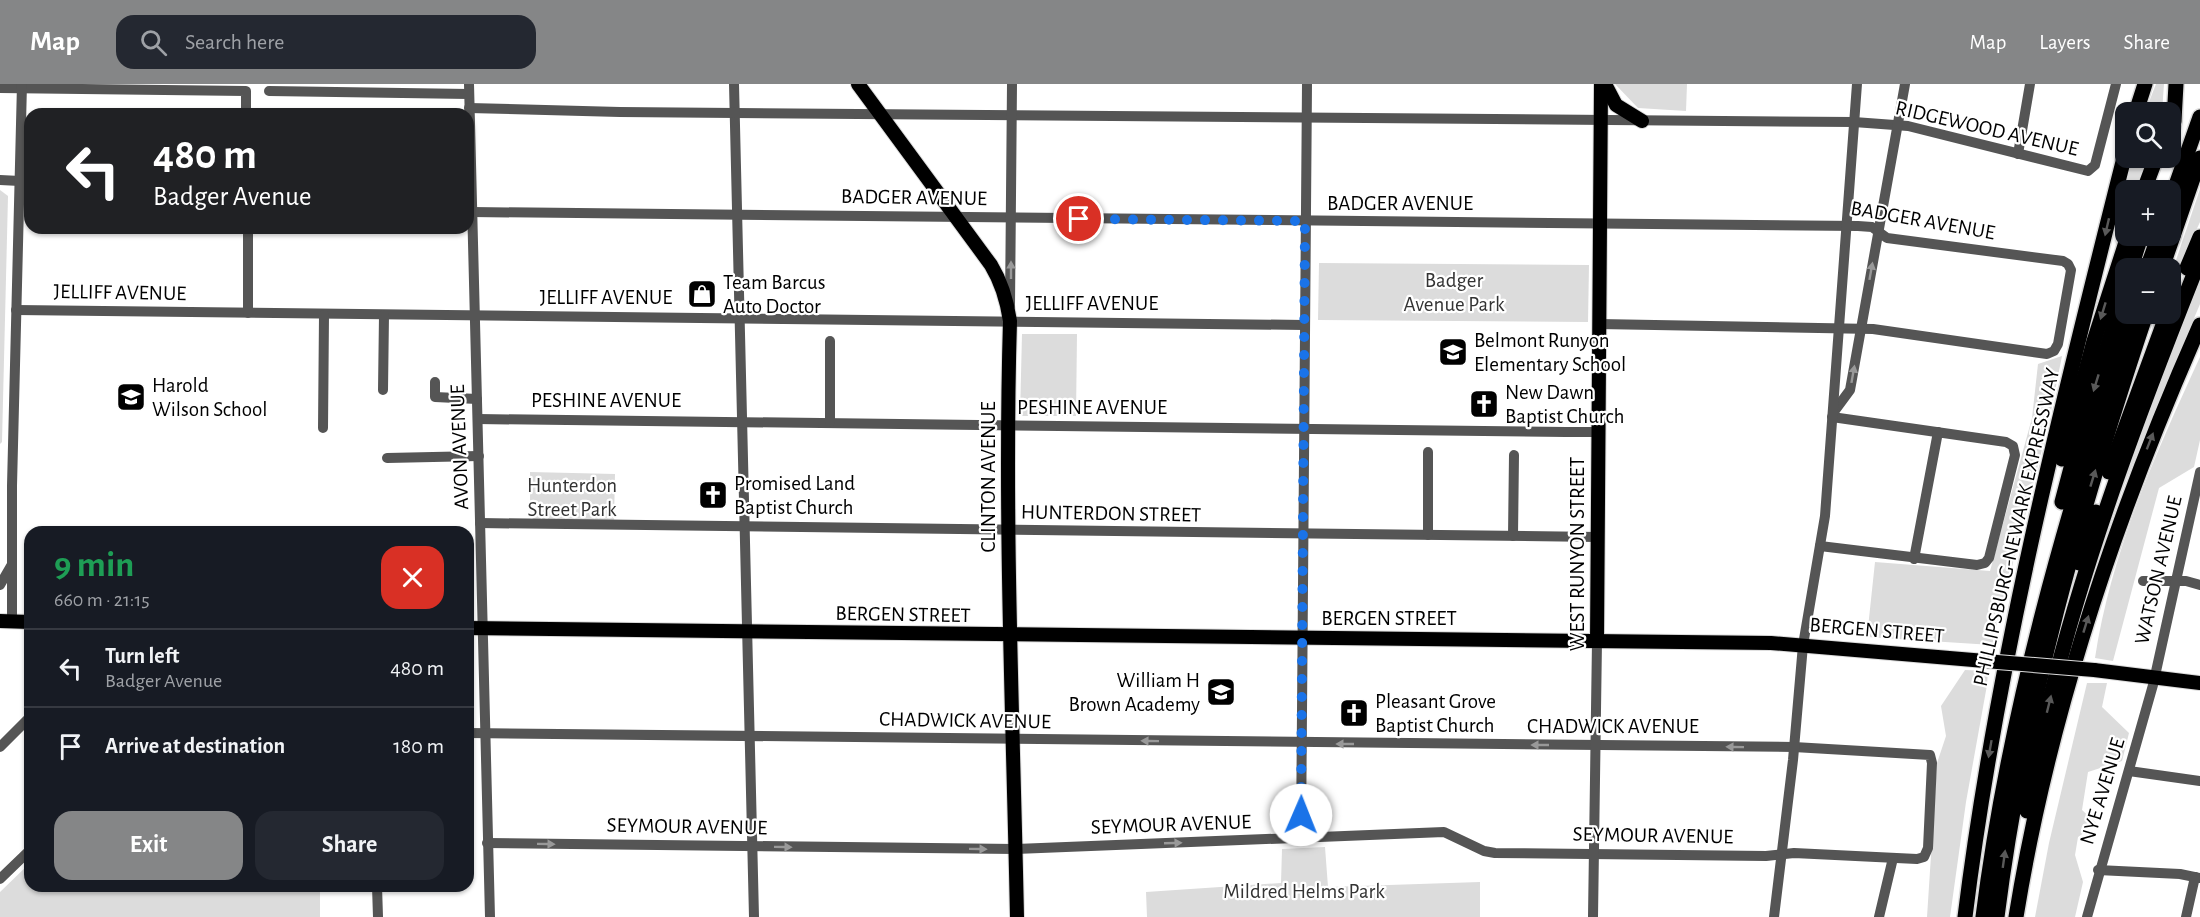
<!DOCTYPE html>
<meta charset="utf-8">
<style>
body{margin:0;font-family:"Alegreya Sans",sans-serif;background:#242831;color:#f1f3f6;height:100vh;display:flex;flex-direction:column;font-size:22px;white-space:nowrap}
*{box-sizing:border-box;margin:0}
p{font-size:20px;color:#9ea1a6}
.icon{flex:none;width:33px;height:33px;fill:none;stroke:currentColor;stroke-width:2;stroke-linecap:round;stroke-linejoin:round}
.map{position:relative;flex:1;overflow:hidden}
.drawer{position:absolute;left:24px;top:442px;width:450px;height:366px;display:flex;flex-direction:column;background:#171b24;border-radius:18px;box-shadow:0 2px 4px #0004}
.drawer>*{flex:none}
.guide{position:absolute;left:24px;top:24px;width:450px;height:126px;border-radius:18px;box-shadow:0 2px 4px #0004;background:#202124;color:#fff;overflow:hidden}
.controls{position:absolute;left:2115px;top:18px;display:grid;gap:12px}
.controls a{display:grid;place-items:center;width:66px;height:66px;border-radius:12px;background:#171b24;box-shadow:0 2px 4px #0004;font-size:30px}
.pin{position:absolute;display:grid;place-items:center;width:51px;height:51px;color:#fff;margin:-26px;border:3px solid #fff;border-radius:50%;box-shadow:0 2px 6px #0007}
.me{position:absolute;width:66px;margin:-33px;rotate:1deg;stroke-linejoin:round;filter:drop-shadow(0 0 4px #0008)}
.turn{display:flex;align-items:center;gap:21px;height:126px;padding:0 30px;font-size:27px}
.turn .icon{width:78px;height:78px;stroke-width:2.5}
.turn b{display:block;font-size:42px;line-height:51px}
.round{display:grid;place-items:center;flex:none;width:63px;height:63px;border-radius:18px;background:#242831}
.headline{display:flex;align-items:center;justify-content:space-between;height:102px;padding:0 30px}
h1{font-size:36px;font-weight:600;line-height:45px;color:#1e9e55}
.cta{display:flex;gap:12px;margin-top:auto;padding:12px 30px}
.cta a{flex:1;height:69px;border-radius:18px;background:#858687;color:#fff;font-size:24px;font-weight:600;line-height:69px;text-align:center}
.cta a+a{background:#242831;color:#f1f3f6}
ul{padding:0;list-style:none}
li{display:flex;align-items:center;gap:18px;height:78px;padding:0 30px;border-top:2px solid #363941}
li div{flex:1}
li b{display:block;font-size:22px}
li em{font-style:normal}
header{display:flex;align-items:center;gap:36px;box-sizing:border-box;height:84px;padding:0 30px;background:#858687;color:#fff}
header strong{font-size:28px}
nav{display:flex;gap:33px;margin-inline-start:auto;font-size:21px}
.search{width:420px;height:54px;background:#242831;display:flex;align-items:center;gap:15px;box-sizing:border-box;padding:0 21px;border-radius:18px;color:#9ea1a6;font-size:22px}
.map>svg:first-child{display:block}
</style>
<header>
<strong>Map</strong>
<div class="search"><svg class="icon" aria-label="search" viewBox="0 0 24 24"><circle cx="10" cy="10" r="6"/><path d="M15 15l6 6"/></svg>Search here</div>
<nav><a>Map</a><a>Layers</a><a>Share</a></nav>
</header>
<div class="map">
<svg width="2200" height="833" viewBox="0 0 2200 833">
<rect width="100%" height="100%" fill="#fff"/>
<!-- green -->
<g fill="#dcdcdc">
<polygon points="1615,0 1687,0 1686,27 1638,24"/>
<polygon points="2156,0 2164,0 2162,28 2145,28"/>
<polygon points="2131,74 2147,74 2135,106 2126,106 2125,131 2115,160"/>
<polygon points="2200,105 2200,138 2171,200 2171,191"/>
<polygon points="0,106 8,112 2,358 0,360"/>
<polygon points="1319,179 1589,181 1588,238 1318,236"/>
<polygon points="2200,184 2200,220 2117,418 2135,360"/>
<polygon points="1022,250 1077,250 1076,332 1020,332"/>
<polygon points="2062,272 2048,342 1992,561 1867,553 1875,478 1990,487 2032,334 2038,280"/>
<path d="M2200,273V356L2194,383L2159,404L2113,577L2095,574C2111,468 2156,369 2200,273Z"/>
<polygon points="530,388 615,390 614,437 530,437"/>
<polygon points="1965,586 1988,587 1987,601 1966,718 1950,833 1927,833 1937,679 1946,652 1941,622"/>
<polygon points="2087,599 2107,599 2102,623 2129,649 2122,677 2088,688 2082,726 2097,740 2078,753 2075,771 2083,798 2075,833 2035,833 2049,759"/>
<polygon points="1325,763 1328,803 1480,798 1480,833 1147,833 1146,808 1281,799 1282,765"/>
<polygon points="30,779 30,802 320,803 320,833 0,833 0,808"/>
</g>
<g fill="none" stroke-linecap="round" stroke-linejoin="round">
<!-- major casing -->
<g stroke="#dbdbdb" stroke-width="16">
<g id="major">
<path d="M858,0L991,181C1002,199 1007,217 1010,237C1004,436 1013,634 1017,833"/>
<polyline points="1605,0 1616,21 1642,37"/>
<polyline points="0,537 30,538"/>
<polyline points="468,544 1771,559 1985,577"/>
<polyline points="1597,557 1601,0"/>
<polyline points="2094,586 2200,599"/>
</g>
</g>
<!-- highway casing -->
<g stroke="#dbdbdb" stroke-width="18">
<g id="highway">
<polyline points="2136,28 2145,0"/>
<polyline points="2170,54 2174,37 2176,0"/>
<polyline points="2144,106 2156,74"/>
<polyline points="2170,118 2200,33"/>
<polyline points="2131,184 2141,152"/>
<polyline points="2147,184 2159,152"/>
<polyline points="2162,184 2200,74"/>
<polyline points="2187,184 2200,153"/>
<polyline points="2062,375 2094,257 2128,152"/>
<polyline points="2109,388 2167,230"/>
<polyline points="2062,418 2081,346 2126,203"/>
<polyline points="2079,479 2096,428"/>
<path d="M2027,727C2026,696 2042,646 2050,615C2087,465 2143,318 2200,175"/>
<path d="M1965,833C1997,574 2062,319 2126,66"/>
<path d="M1983,833C2009,626 2067,427 2132,230"/>
<path d="M1997,833C2023,626 2080,427 2146,230"/>
<path d="M2016,833C2049,628 2116,431 2200,241"/>
</g>
</g>
<!-- minor -->
<g stroke="#555" stroke-width="10">
<polyline points="469,0 490,833"/>
<polyline points="734,0 754,833"/>
<polyline points="0,4 246,7 246,30"/>
<polyline points="269,7 469,10"/>
<polyline points="469,24 620,28 1854,38 1908,42 2088,87 2095,81 2116,0"/>
<polyline points="2018,70 2030,0"/>
<polyline points="0,96 20,97"/>
<polyline points="472,128 1858,142 1872,143 1887,154 2063,177 2068,180 2071,186 2058,260 2054,267 2047,270 1873,245 1599,240"/>
<polyline points="1010,222 1012,0"/>
<polyline points="16,226 1304,241"/>
<polyline points="248,229 248,144"/>
<polyline points="435,298 435,313 477,315"/>
<polyline points="383,306 384,231"/>
<polyline points="1833,329 1850,306 1905,0"/>
<path d="M478,335C851,338 1225,347 1599,348"/>
<polyline points="830,338 830,257"/>
<polyline points="323,344 324,231"/>
<polyline points="387,374 479,372"/>
<polyline points="480,439 1598,453"/>
<polyline points="1428,451 1428,368"/>
<polyline points="1513,452 1514,371"/>
<polyline points="1820,462 1977,481 1985,479 1989,474 2015,371 2013,362 2006,358 1832,333"/>
<polyline points="1914,475 1938,348"/>
<polyline points="2143,497 2186,497 2200,501"/>
<polyline points="0,501 11,482"/>
<polyline points="12,538 12,402 22,0"/>
<polyline points="468,649 1794,663 1930,671 1932,679 1928,764 1924,773 1917,775 1794,769 1766,772 1495,769 1484,767 1444,748 1015,765 487,759"/>
<polyline points="0,663 30,633"/>
<polyline points="2129,687 2200,697"/>
<polyline points="1301,754 1307,0"/>
<polyline points="2098,786 2180,790 2200,794"/>
<polyline points="0,795 30,766"/>
<polyline points="377,802 378,833"/>
<polyline points="1593,833 1597,557"/>
<polyline points="1774,833 1793,676 1803,561 1825,432 1857,0"/>
<polyline points="1879,833 1893,774"/>
<polyline points="2087,833 2153,601 2200,388"/>
<polyline points="2186,833 2195,793"/>
</g>
<!-- major -->
<use href="#major" stroke="#000" stroke-width="14"/>
<!-- highway -->
<use href="#highway" stroke="#000" stroke-width="15"/>
<!-- major-bridge casing -->
<g stroke="#dbdbdb" stroke-width="16" stroke-linecap="butt">
<polyline id="major-bridge" points="1985,577 2094,586"/>
</g>
<!-- major-bridge -->
<use href="#major-bridge" stroke="#000" stroke-width="14"/>
</g>
<!-- one-way arrows -->
<defs><path id="oneway-solid" d="M-6-.8H1V-3.2L6.5 0L1 3.2V.8H-6Z" transform="scale(1.5)"/></defs>
<g fill="#595959">
<use href="#oneway-solid" transform="translate(2107 143) rotate(103)"/>
<use href="#oneway-solid" transform="translate(2103 227) rotate(107)"/>
<use href="#oneway-solid" transform="translate(2096 299) rotate(107)"/>
<use href="#oneway-solid" transform="translate(2150 357) rotate(-69)"/>
<use href="#oneway-solid" transform="translate(2093 394) rotate(-73)"/>
<use href="#oneway-solid" transform="translate(2086 540) rotate(-73)"/>
<use href="#oneway-solid" transform="translate(2049 620) rotate(-76)"/>
<use href="#oneway-solid" transform="translate(1990 665) rotate(100)"/>
<use href="#oneway-solid" transform="translate(2004 775) rotate(-82)"/>
</g>
<g fill="#999">
<use href="#oneway-solid" transform="translate(1011 186) rotate(-90)"/>
<use href="#oneway-solid" transform="translate(1871 187) rotate(-80)"/>
<use href="#oneway-solid" transform="translate(1853 290) rotate(-80)"/>
<use href="#oneway-solid" transform="translate(1150 657) rotate(-179)"/>
<use href="#oneway-solid" transform="translate(1345 660) rotate(-180)"/>
<use href="#oneway-solid" transform="translate(1540 661) rotate(-180)"/>
<use href="#oneway-solid" transform="translate(1735 663) rotate(-179)"/>
<use href="#oneway-solid" transform="translate(1173 759) rotate(-2)"/>
<use href="#oneway-solid" transform="translate(546 760) rotate(1)"/>
<use href="#oneway-solid" transform="translate(783 763) rotate(1)"/>
<use href="#oneway-solid" transform="translate(978 765) rotate(1)"/>
</g>
<g fill="none" stroke-linecap="round" stroke-linejoin="round">
<!-- route -->
<polyline stroke="#1a73e8" stroke-width="10" stroke-dasharray="0 18" points="1079,135 1305,137 1301,731"/>
</g>
<!-- icons -->
<defs>
<g id="shop-square" transform="scale(1.5)"><rect x="-9" y="-9" width="18" height="18" rx="4" fill="#000" stroke="#fff"/><path d="M-5-2.5h2.3a2.7 3.5 0 0 1 5.4 0H5L5.5 6h-11ZM-1.5-2.5h3a1.5 2.3 0 0 0-3 0Z" fill="#fff"/></g>
<g id="school-square" transform="scale(1.5)"><rect x="-9" y="-9" width="18" height="18" rx="4" fill="#000" stroke="#fff"/><path d="M0-5L7-2L0 1L-7-2ZM-4 1L0 2.5L4 1V4Q0 6-4 4Z" fill="#fff"/></g>
<g id="church-square" transform="scale(1.5)"><rect x="-9" y="-9" width="18" height="18" rx="4" fill="#000" stroke="#fff"/><path d="M-1.2-6h2.4v3.5h3.3v2.4h-3.3V6h-2.4V-.1h-3.3v-2.4h3.3Z" fill="#fff"/></g>
</defs>
<g fill-rule="evenodd">
<use href="#shop-square" x="702" y="210"/>
<use href="#school-square" x="1453" y="268"/>
<use href="#school-square" x="131" y="313"/>
<use href="#church-square" x="1484" y="320"/>
<use href="#church-square" x="713" y="411"/>
<use href="#school-square" x="1221" y="608"/>
<use href="#church-square" x="1354" y="629"/>
</g>
<g text-anchor="middle" stroke-width="4.5" stroke-linejoin="round" paint-order="stroke">
<!-- street labels -->
<g font-size="21" fill="#000" stroke="#fff">
<text transform="translate(1987 44) rotate(13)" y="7">RIDGEWOOD AVENUE</text>
<text transform="translate(914 113) rotate(1)" y="7">BADGER AVENUE</text>
<text x="1400" y="126">BADGER AVENUE</text>
<text transform="translate(1923 136) rotate(10)" y="7">BADGER AVENUE</text>
<text transform="translate(120 208) rotate(1)" y="7">JELLIFF AVENUE</text>
<text x="606" y="220">JELLIFF AVENUE</text>
<text x="1092" y="226">JELLIFF AVENUE</text>
<text x="606" y="323">PESHINE AVENUE</text>
<text x="1092" y="330">PESHINE AVENUE</text>
<text transform="translate(459 363) rotate(-92)" y="7">AVON AVENUE</text>
<text transform="translate(988 393) rotate(-90)" y="7">CLINTON AVENUE</text>
<text transform="translate(1111 429) rotate(1)" y="7">HUNTERDON STREET</text>
<text transform="translate(2016 443) rotate(-77)" y="7">PHILLIPSBURG-NEWARK EXPRESSWAY</text>
<text transform="translate(1577 470) rotate(-90)" y="7">WEST RUNYON STREET</text>
<text transform="translate(2158 486) rotate(-77)" y="7">WATSON AVENUE</text>
<text transform="translate(903 530) rotate(1)" y="7">BERGEN STREET</text>
<text x="1389" y="541">BERGEN STREET</text>
<text transform="translate(1877 546) rotate(5)" y="7">BERGEN STREET</text>
<text transform="translate(965 636) rotate(1)" y="7">CHADWICK AVENUE</text>
<text x="1613" y="649">CHADWICK AVENUE</text>
<text transform="translate(2102 707) rotate(-73)" y="7">NYE AVENUE</text>
<text transform="translate(1171 740) rotate(-2)" y="7">SEYMOUR AVENUE</text>
<text transform="translate(687 742) rotate(1)" y="7">SEYMOUR AVENUE</text>
<text transform="translate(1653 751) rotate(1)" y="7">SEYMOUR AVENUE</text>
</g>
<!-- park labels -->
<g font-size="21" fill="#333" stroke="#fff">
<text x="1454" y="203">Badger<tspan x="1454" dy="24">Avenue Park</tspan></text>
<text x="572" y="408">Hunterdon<tspan x="572" dy="24">Street Park</tspan></text>
<text x="1304" y="814">Mildred Helms Park</text>
</g>
<!-- poi labels -->
<g font-size="21" fill="#000" stroke="#fff" text-anchor="start">
<text x="723" y="205">Team Barcus<tspan x="723" dy="24">Auto Doctor</tspan></text>
<text x="1474" y="263">Belmont Runyon<tspan x="1474" dy="24">Elementary School</tspan></text>
<text x="152" y="308">Harold<tspan x="152" dy="24">Wilson School</tspan></text>
<text x="1505" y="315">New Dawn<tspan x="1505" dy="24">Baptist Church</tspan></text>
<text x="734" y="406">Promised Land<tspan x="734" dy="24">Baptist Church</tspan></text>
<text x="1200" y="603" text-anchor="end">William H<tspan x="1200" dy="24">Brown Academy</tspan></text>
<text x="1375" y="624">Pleasant Grove<tspan x="1375" dy="24">Baptist Church</tspan></text>
</g>
</g>
</svg>
<div class="controls">
<a><svg class="icon" aria-label="search" viewBox="0 0 24 24"><circle cx="10" cy="10" r="6"/><path d="M15 15l6 6"/></svg></a>
<a>+</a>
<a>−</a>
</div>
<div class="pin" style="left:1079px;top:135px;background:#d93025"><svg class="icon" aria-label="arrive" viewBox="0 0 24 24"><path d="M6 21V4h12l-3 4 3 4H6"/></svg></div>
<svg class="me" style="left:1301px;top:731px" viewBox="-20 -20 40 40"><circle r="19" fill="#fff"/><path d="M0-13L10 11 0 6-10 11z" fill="#1a73e8"/></svg>
<div class="guide">
<div class="turn"><svg class="icon" aria-label="left" viewBox="0 0 24 24"><path d="M17 20v-9H6M10 6l-5 5 5 5"/></svg><div><b>480 m</b>Badger Avenue</div></div>
</div>
<section class="drawer">
<div class="headline"><div><h1>9 min</h1><p>660 m · 21:15</p></div><a class="round" style="background:#d93025;color:#fff"><svg class="icon" aria-label="close" viewBox="0 0 24 24"><path d="M6 6l12 12M18 6L6 18"/></svg></a></div>
<ul>
<li><svg class="icon" aria-label="left" viewBox="0 0 24 24"><path d="M17 20v-9H6M10 6l-5 5 5 5"/></svg><div><b>Turn left</b><p>Badger Avenue</p></div><em>480 m</em></li>
<li><svg class="icon" aria-label="arrive" viewBox="0 0 24 24"><path d="M6 21V4h12l-3 4 3 4H6"/></svg><div><b>Arrive at destination</b></div><em>180 m</em></li>
</ul>
<div class="cta"><a>Exit</a><a>Share</a></div>
</section>
</div>
